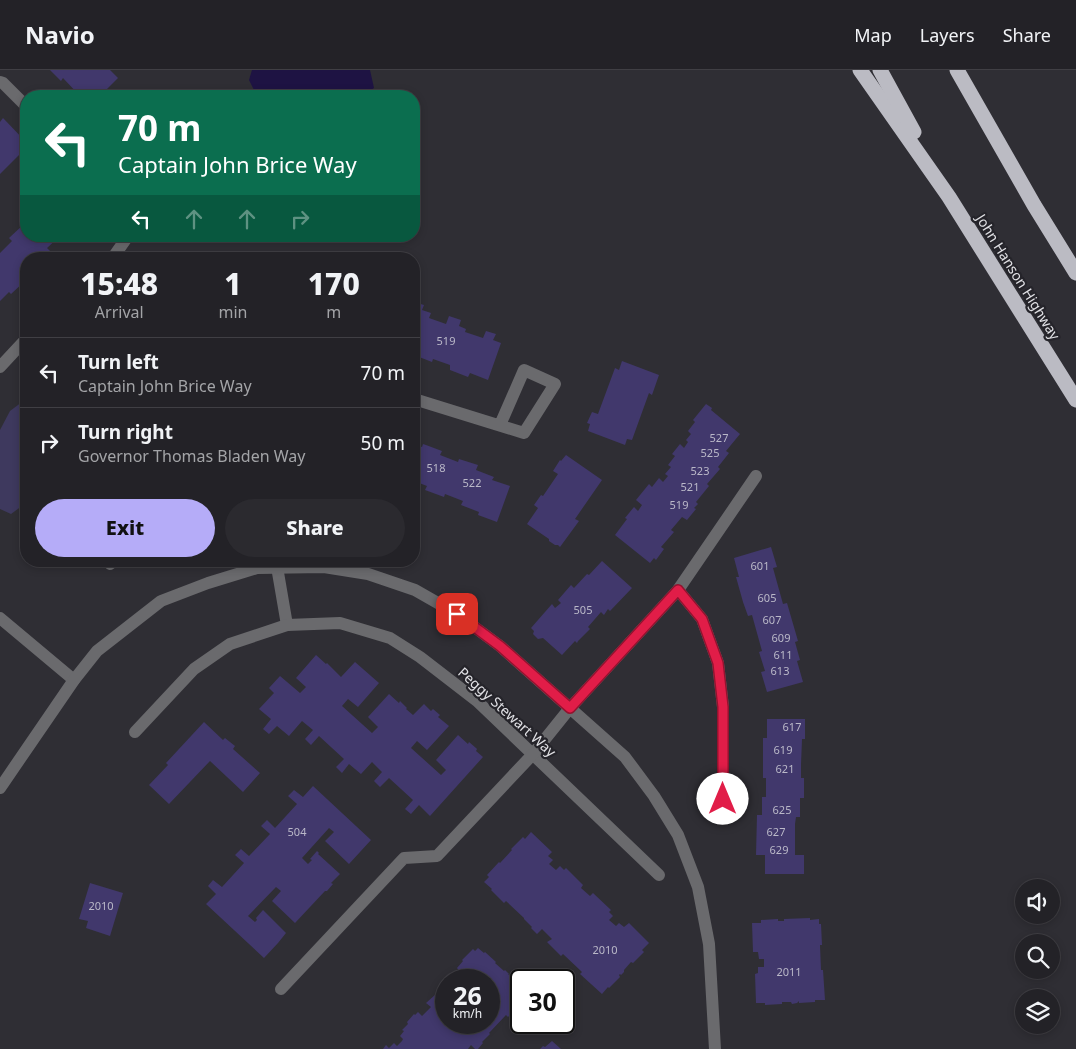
<!DOCTYPE html>
<style>
body{margin:0;font-family:"Noto Sans",sans-serif;background:#2b2a2f;color:#f1f3f6;height:100vh;display:flex;flex-direction:column;font-size:19px;white-space:nowrap}
*{box-sizing:border-box;margin:0}
p{font-size:16px;color:#a3a4a7}
.icon{flex:none;width:28px;height:28px;fill:none;stroke:currentColor;stroke-width:2;stroke-linecap:round;stroke-linejoin:round}
.map{position:relative;flex:1;overflow:hidden}
.sheet{position:absolute;left:20px;top:182px;width:400px;height:315px;display:flex;flex-direction:column;background:#232227;border-radius:20px;box-shadow:0 2px 8px #0003,0 0 0 1px #403f44}
.sheet>*{flex:none}
.hud{position:absolute;left:20px;top:20px;width:400px;height:152px;border-radius:20px;box-shadow:0 2px 8px #0003,0 0 0 1px #403f44;background:#0b6e4f;color:#fff;overflow:hidden}
.tools{position:absolute;left:1015px;top:809px;display:grid;gap:10px}
.tools a{display:grid;place-items:center;width:45px;height:45px;border-radius:50%;background:#232227;box-shadow:0 2px 8px #0003,0 0 0 1px #403f44;font-size:25px}
.speed{position:absolute;left:435px;top:899px;display:flex;gap:10px;font-size:25px;font-weight:700;text-align:center}
.speed>*{display:grid;place-content:center;width:65px;height:65px;border-radius:50%;background:#232227;box-shadow:0 2px 8px #0003,0 0 0 1px #403f44;line-height:1}
.speed small{font-size:12px;font-weight:400}
.speed .limit{border:2px solid #111;border-radius:8px;background:#fff;color:#111}
.pin{position:absolute;display:grid;place-items:center;width:42px;height:42px;color:#fff;margin:-21px;border-radius:10px;box-shadow:0 2px 8px #0006}
.me{position:absolute;width:55px;margin:-28px;rotate:0deg;stroke-linejoin:round;filter:drop-shadow(0 0 4px #0008)}
.turn{display:flex;align-items:center;gap:18px;height:105px;padding:0 15px;font-size:22px}
.turn .icon{width:65px;height:65px;stroke-width:2.5}
.turn b{display:block;font-size:35px;line-height:42px}
.lanes{display:flex;align-items:center;height:48px;padding:0 15px;background:#0003;justify-content:center;gap:25px;direction:ltr}
.lanes .off{opacity:.35}
.eta{display:flex;justify-content:space-evenly;align-items:center;height:85px;text-align:center}
.eta b{font-size:30px;font-weight:800;line-height:35px}
.cta{display:flex;gap:10px;margin-top:auto;padding:10px 15px}
.cta a{flex:1;height:58px;border-radius:30px;background:#b5acf8;color:#111;font-size:20px;font-weight:800;line-height:58px;text-align:center}
.cta a+a{background:#2b2a2f;color:#f1f3f6}
ul{padding:0;list-style:none}
li{display:flex;align-items:center;gap:15px;height:70px;padding:0 15px;border-top:1px solid #403f44}
li div{flex:1}
li b{display:block;font-size:19px}
li em{font-style:normal}
header{display:flex;align-items:center;gap:30px;box-sizing:border-box;height:70px;padding:0 25px;background:#232227;border-bottom:1px solid #403f44}
header strong{font-size:24px}
nav{display:flex;gap:28px;margin-inline-start:auto;font-size:18px}
.map>svg:first-child{display:block}
</style>
<header>
<strong>Navio</strong>
<nav><a>Map</a><a>Layers</a><a>Share</a></nav>
</header>
<div class="map">
<svg width="1076" height="979" viewBox="0 0 1076 979">
<rect width="100%" height="100%" fill="#2f2e34"/>
<!-- green -->
<polygon fill="#3e395e" points="26,329 26,433 11,444 0,439 0,360 10,341"/>
<!-- water -->
<polygon fill="#1e1343" points="252,0 370,0 374,18 361,26 257,26 249,10"/>
<!-- building -->
<g fill="#41386c">
<polygon points="50,0 110,0 118,8 100,26 80,26 63,8 61,11"/>
<polygon points="3,48 26,72 26,78 0,104 0,52"/>
<polygon points="26,147 26,166 60,166 47,178 51,182 43,189 26,189 26,210 11,224 9,222 0,231 0,183 12,171 9,168 23,155 21,152"/>
<polygon points="414,232 424,235 422,240 431,243 429,248 446,254 449,246 461,250 459,256 466,259 465,262 483,268 486,261 496,264 493,270 501,273 488,310 470,303 468,307 450,300 450,295 433,289 432,292 414,285 415,281 414,281"/>
<polygon points="622,291 659,305 652,325 649,323 632,370 627,369 625,375 588,361 590,354 587,353 592,342 598,344 615,298 619,300"/>
<polygon points="706,334 712,338 711,340 740,364 726,381 729,383 718,397 720,399 707,414 709,416 696,432 698,434 694,438 696,439 687,450 682,447 671,460 674,462 661,477 664,479 656,490 654,488 650,493 615,465 627,449 625,448 634,437 638,441 642,435 636,430 649,414 652,417 659,408 663,412 668,406 665,404 671,397 668,395 675,386 672,384 680,374 684,378 688,372 686,370 691,364 688,361 695,352 693,350"/>
<polygon points="414,374 422,377 423,374 426,375 442,381 440,385 458,392 459,389 478,395 476,400 494,407 492,410 510,416 497,452 478,445 479,442 461,435 463,431 445,424 444,427 425,420 427,416 414,411"/>
<polygon points="566,385 602,410 575,449 579,451 560,477 558,475 555,475 549,471 549,469 527,454 538,438 534,435 541,425 543,426 558,404 553,401 560,390 561,391"/>
<polygon points="771,477 777,497 773,498 783,534 787,533 798,571 795,572 800,590 797,591 803,612 767,622 761,602 765,601 759,582 762,581 752,545 748,546 743,532 736,507 739,507 734,488"/>
<polygon points="602,491 632,518 610,541 608,539 604,545 601,542 588,557 590,559 578,571 577,573 575,571 562,585 543,568 538,569 533,564 534,561 531,558 552,534 555,538 561,533 558,530 571,515 574,518 587,504 589,505"/>
<polygon points="316,585 326,594 327,593 341,607 355,592 379,613 358,637 348,629 342,636 372,663 378,657 368,647 389,624 399,633 400,631 407,638 406,639 413,645 424,634 431,641 433,639 440,645 438,647 449,656 427,680 417,671 411,678 441,705 446,700 436,690 458,665 468,674 469,672 476,678 477,679 476,681 483,687 430,746 419,735 411,744 405,739 413,730 389,708 380,717 374,711 382,702 372,692 361,704 349,694 342,703 336,697 344,689 319,666 311,675 305,669 313,660 302,651 289,666 277,656 269,664 263,659 271,649 259,639 274,623 269,618 280,606 300,623 306,617 296,608"/>
<polygon points="767,649 805,649 805,669 802,669 801,695 801,708 804,708 804,728 800,728 800,747 796,747 795,754 795,785 804,785 804,804 765,804 765,785 756,785 757,745 762,745 762,727 766,727 766,708 763,708 763,668 767,668"/>
<polygon points="204,652 223,670 225,668 235,676 233,679 260,703 243,722 210,691 169,734 149,715 168,695 166,693"/>
<polygon points="313,716 371,770 349,794 325,771 334,762 329,758 302,788 308,794 312,790 310,789 317,781 319,783 318,784 340,804 331,813 333,814 327,821 325,821 295,853 272,831 281,821 276,817 248,846 255,852 257,850 256,848 263,840 286,863 278,873 264,888 206,834 216,824 208,816 213,810 222,817 244,793 235,785 241,779 249,786 270,764 261,756 267,750 275,758 297,734 288,726 294,720 303,727"/>
<polygon points="531,762 552,782 548,786 553,790 549,794 556,800 560,796 564,800 566,798 583,815 581,818 590,826 593,823 611,840 609,842 613,846 609,850 616,856 619,853 624,857 629,853 649,873 642,880 644,882 633,893 631,892 624,900 624,902 621,905 620,904 619,905 620,907 609,918 608,917 602,924 580,904 582,902 563,884 561,886 547,872 552,869 542,859 537,864 531,858 532,857 524,849 524,848 506,831 504,833 491,820 492,819 484,812 489,807 487,805 499,792 500,793 512,780 511,779 523,767 525,769"/>
<polygon points="90,813 123,823 110,866 86,858 88,851 79,849"/>
<polygon points="810,848 810,850 819,849 819,854 821,854 822,875 820,875 821,900 823,900 825,930 815,930 815,932 799,933 799,931 797,933 792,934 791,932 782,932 782,934 765,935 765,933 756,933 755,904 758,903 758,897 764,897 764,889 759,889 758,882 753,882 752,853 761,853 761,850 778,849 778,851 784,851 784,849"/>
<polygon points="478,878 484,883 485,882 496,892 495,893 504,901 505,900 509,904 508,904 521,917 521,931 518,935 519,936 508,947 506,945 489,963 490,964 482,972 483,973 478,979 475,979 471,975 468,979 383,979 386,975 389,978 394,973 397,976 402,971 403,969 400,966 404,961 402,960 408,954 407,952 414,944 415,945 418,942 422,946 431,937 426,933 445,916 446,917 446,952 489,952 489,910 460,910 456,907 460,902 457,898 463,891 462,890 473,879 475,881"/>
<polygon points="552,971 561,979 540,979 543,976 545,977"/>
</g>
<g fill="none" stroke-linecap="round" stroke-linejoin="round">
<!-- minor -->
<g stroke="#6a6a6d" stroke-width="12">
<polyline points="0,12 3,13 26,36"/>
<polyline points="112,189 128,166"/>
<polyline points="0,297 26,269"/>
<polyline points="414,329 524,363 555,314 524,300 500,355"/>
<polyline points="276,491 287,555"/>
<polyline points="110,494 114,491"/>
<polyline points="678,520 702,549 718,593 723,637 723,729"/>
<polyline points="0,548 74,610"/>
<polyline points="135,662 194,599 230,574 287,555 340,553 390,568 420,587 477,631 659,805"/>
<polyline points="0,718 74,610 97,581 161,531 208,513 257,498 324,497 368,504 415,520 457,544 500,576 625,687 654,726 678,765 698,817 709,874 715,979"/>
<polyline points="281,919 404,788 437,786 533,684 570,638 678,520 756,406"/>
</g>
<!-- motorway -->
<g stroke="#bbbbc3" stroke-width="15">
<polyline points="860,0 949,127 1076,330"/>
<polyline points="880,0 914,62"/>
<polyline points="957,0 1034,135 1076,203"/>
</g>
</g>
<g fill="none" stroke-linecap="round" stroke-linejoin="round">
<!-- route casing -->
<g stroke="#92132f" stroke-width="12">
<polyline id="route" points="457,544 500,576 570,638 678,520 702,549 718,593 723,637 723,729"/>
</g>
<!-- route -->
<use href="#route" stroke="#e11d48" stroke-width="9"/>
</g>
<g text-anchor="middle" stroke-width="4.5" stroke-linejoin="round" paint-order="stroke">
<!-- number labels -->
<g font-size="11" fill="#bab8c8">
<text x="446" y="275">519</text>
<text x="719" y="372">527</text>
<text x="710" y="387">525</text>
<text x="436" y="402">518</text>
<text x="700" y="405">523</text>
<text x="472" y="417">522</text>
<text x="690" y="421">521</text>
<text x="679" y="439">519</text>
<text x="760" y="500">601</text>
<text x="767" y="532">605</text>
<text x="583" y="544">505</text>
<text x="772" y="554">607</text>
<text x="781" y="572">609</text>
<text x="783" y="589">611</text>
<text x="780" y="605">613</text>
<text x="792" y="661">617</text>
<text x="783" y="684">619</text>
<text x="785" y="703">621</text>
<text x="782" y="744">625</text>
<text x="297" y="766">504</text>
<text x="776" y="766">627</text>
<text x="779" y="784">629</text>
<text x="101" y="840">2010</text>
<text x="605" y="884">2010</text>
<text x="789" y="906">2011</text>
</g>
<!-- street labels -->
<g font-size="14" fill="#e2e2e6" stroke="#25242a">
<text transform="translate(1018 207) rotate(58)" y="5">John Hanson Highway</text>
<text transform="translate(507 642) rotate(42)" y="5">Peggy Stewart Way</text>
</g>
</g>
</svg>
<div class="tools">
<a><svg class="icon" aria-label="sound" viewBox="0 0 24 24"><path d="M4 9h4l5-4v14l-5-4H4zM17 9q2 3 0 6"/></svg></a>
<a><svg class="icon" aria-label="search" viewBox="0 0 24 24"><circle cx="10" cy="10" r="6"/><path d="M15 15l6 6"/></svg></a>
<a><svg class="icon" aria-label="layers" viewBox="0 0 24 24"><path d="M12 4l9 5-9 5-9-5zM3 14l9 5 9-5"/></svg></a>
</div>
<div class="speed"><div>26<small>km/h</small></div><div class="limit">30</div></div>
<div class="pin" style="left:457px;top:544px;background:#d93025"><svg class="icon" aria-label="arrive" viewBox="0 0 24 24"><path d="M6 21V4h12l-3 4 3 4H6"/></svg></div>
<svg class="me" style="left:723px;top:729px" viewBox="-20 -20 40 40"><circle r="19" fill="#fff"/><path d="M0-13L10 11 0 6-10 11z" fill="#e11d48"/></svg>
<div class="hud">
<div class="turn"><svg class="icon" aria-label="left" viewBox="0 0 24 24"><path d="M17 20v-9H6M10 6l-5 5 5 5"/></svg><div><b>70 m</b>Captain John Brice Way</div></div>
<div class="lanes"><svg class="icon" aria-label="left" viewBox="0 0 24 24"><path d="M17 20v-9H6M10 6l-5 5 5 5"/></svg><svg class="icon off" aria-label="ahead" viewBox="0 0 24 24"><path d="M12 20V5M6 11l6-6 6 6"/></svg><svg class="icon off" aria-label="ahead" viewBox="0 0 24 24"><path d="M12 20V5M6 11l6-6 6 6"/></svg><svg class="icon off" aria-label="right" viewBox="0 0 24 24"><path d="M7 20v-9h11M14 6l5 5-5 5"/></svg></div>
</div>
<section class="sheet">
<div class="eta">
<div><b>15:48</b><p>Arrival</p></div>
<div><b>1</b><p>min</p></div>
<div><b>170</b><p>m</p></div>
</div>
<ul>
<li><svg class="icon" aria-label="left" viewBox="0 0 24 24"><path d="M17 20v-9H6M10 6l-5 5 5 5"/></svg><div><b>Turn left</b><p>Captain John Brice Way</p></div><em>70 m</em></li>
<li><svg class="icon" aria-label="right" viewBox="0 0 24 24"><path d="M7 20v-9h11M14 6l5 5-5 5"/></svg><div><b>Turn right</b><p>Governor Thomas Bladen Way</p></div><em>50 m</em></li>
</ul>
<div class="cta"><a>Exit</a><a>Share</a></div>
</section>
</div>
